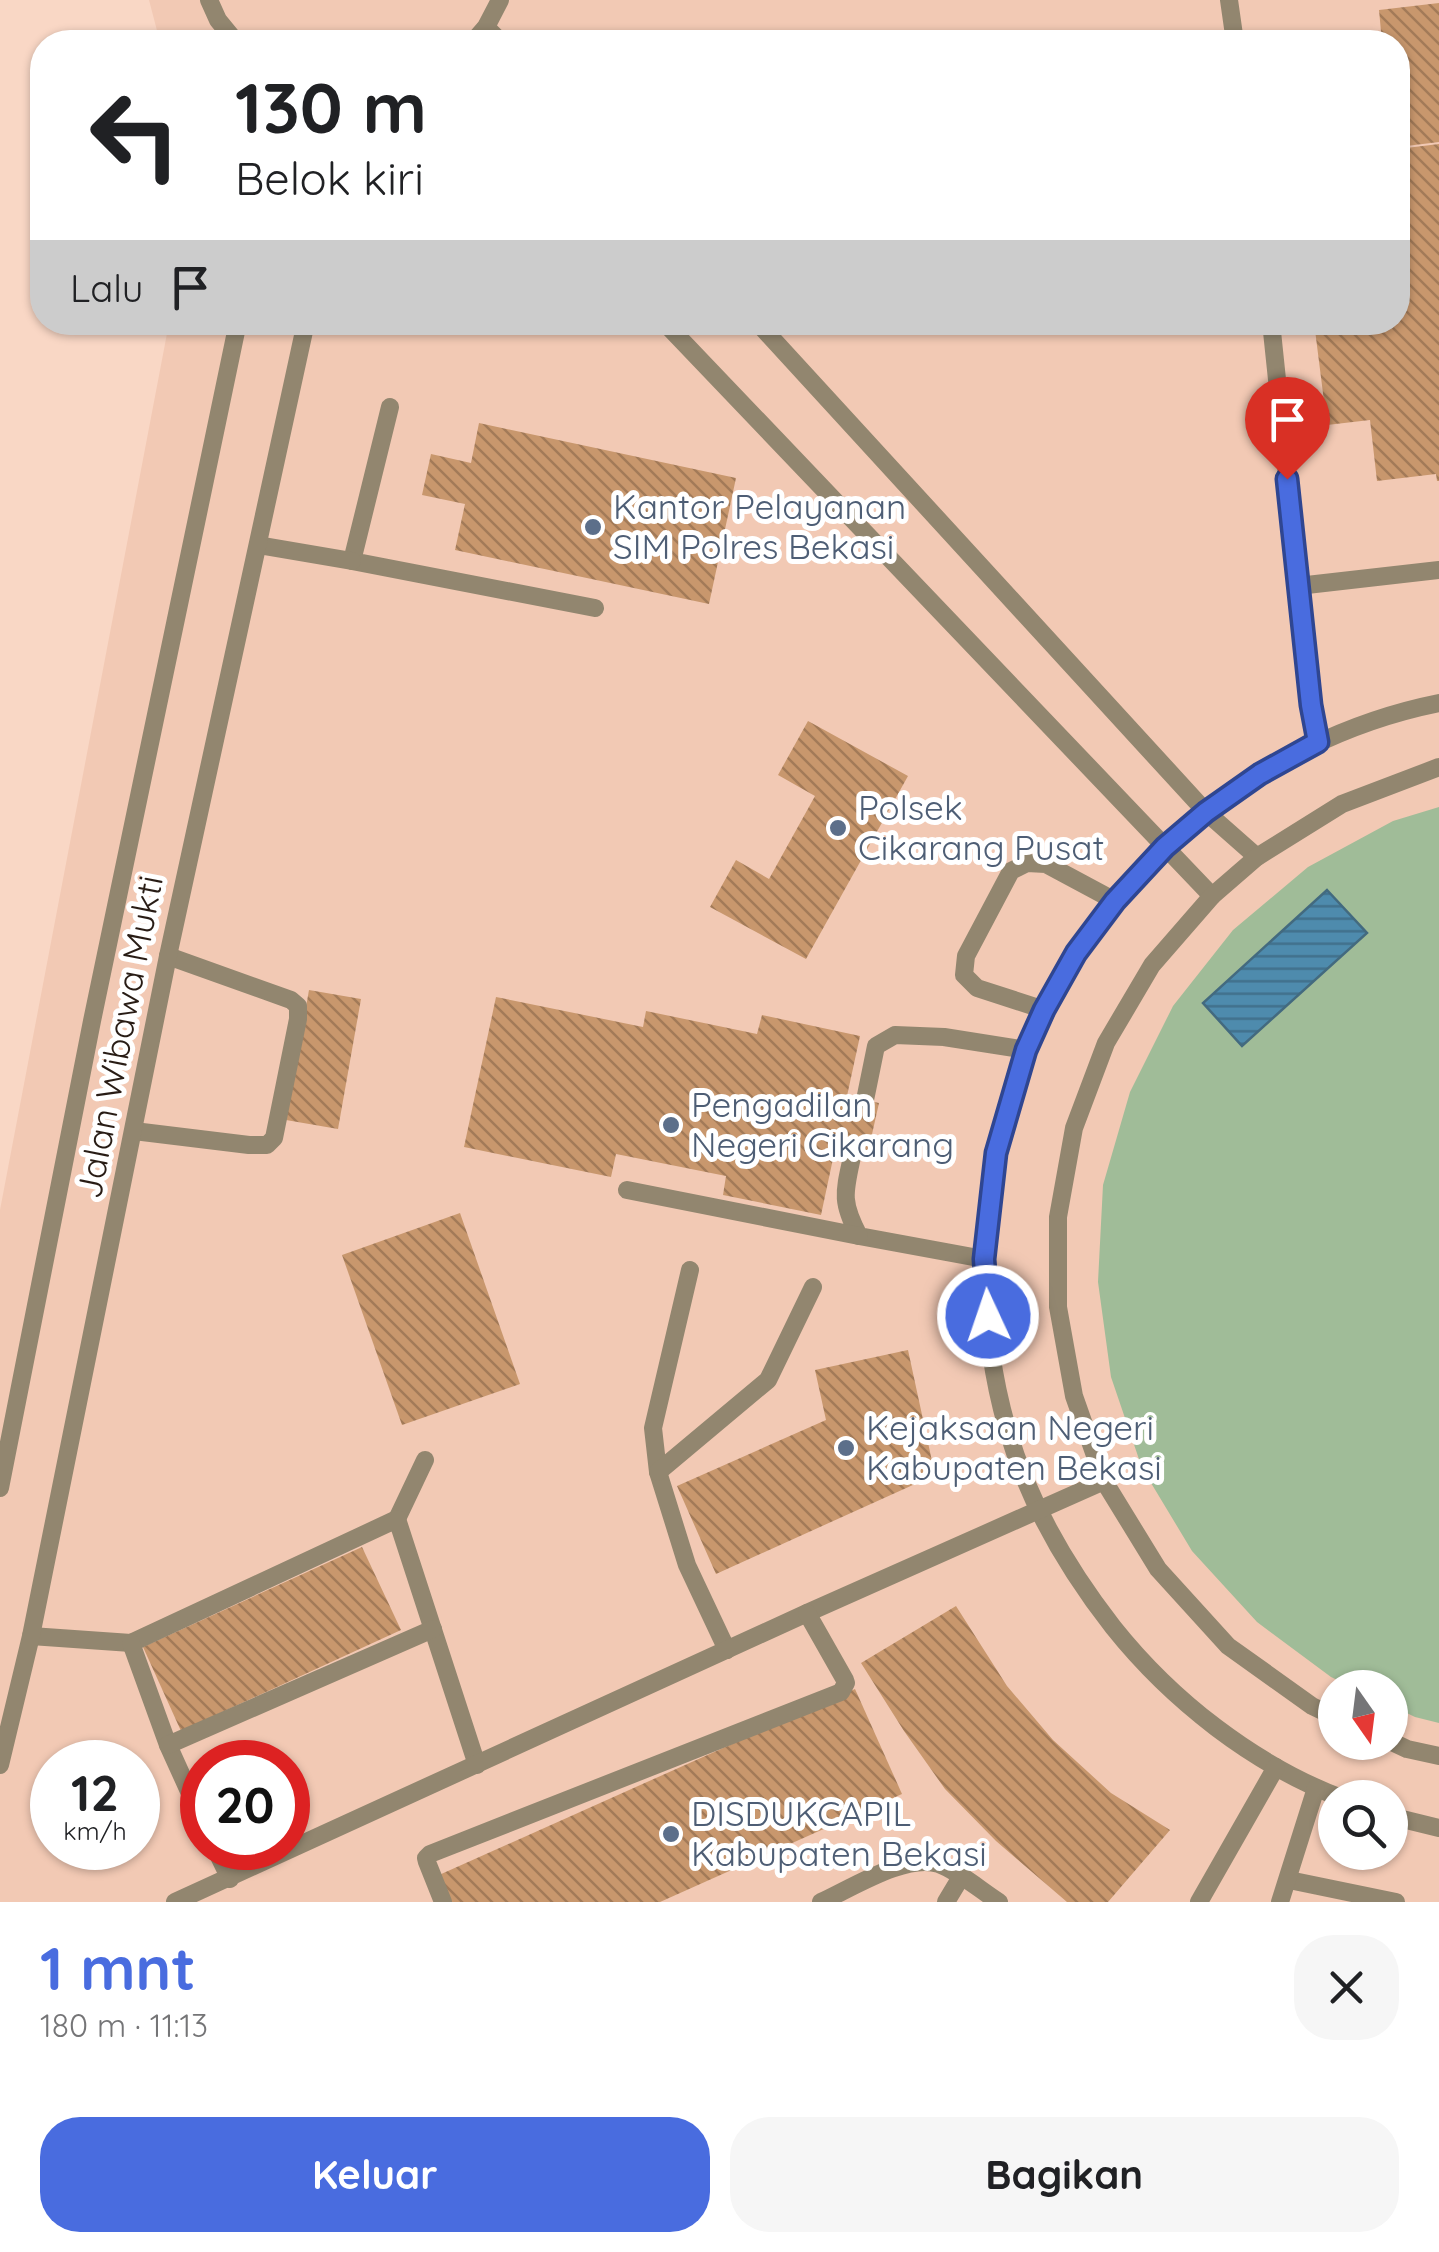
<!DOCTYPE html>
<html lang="id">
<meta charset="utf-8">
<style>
body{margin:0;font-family:Quicksand,sans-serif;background:#f6f6f6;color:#202124;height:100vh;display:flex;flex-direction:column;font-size:38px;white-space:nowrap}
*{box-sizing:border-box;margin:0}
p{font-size:32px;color:#757577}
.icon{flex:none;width:55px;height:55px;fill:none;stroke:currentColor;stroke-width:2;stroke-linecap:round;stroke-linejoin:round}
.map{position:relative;height:1902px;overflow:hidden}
.details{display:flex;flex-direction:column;background:#fff;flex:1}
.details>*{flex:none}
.top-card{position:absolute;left:30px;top:30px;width:1380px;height:305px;border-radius:40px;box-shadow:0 2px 8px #0004;background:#fff;color:#202124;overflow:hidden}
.needle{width:65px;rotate:166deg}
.buttons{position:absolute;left:1318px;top:1670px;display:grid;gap:20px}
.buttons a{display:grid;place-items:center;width:90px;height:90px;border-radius:50%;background:#fff;box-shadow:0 2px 8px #0004;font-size:50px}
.speed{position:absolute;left:30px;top:1740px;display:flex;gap:20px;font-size:50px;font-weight:700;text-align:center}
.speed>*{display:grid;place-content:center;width:130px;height:130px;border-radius:50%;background:#fff;box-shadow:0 2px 8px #0004;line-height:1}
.speed small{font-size:25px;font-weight:400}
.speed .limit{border:15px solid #d22;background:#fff;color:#111}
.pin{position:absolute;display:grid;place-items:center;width:85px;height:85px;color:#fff;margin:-102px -42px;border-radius:50% 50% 50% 0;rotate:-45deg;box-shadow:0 0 10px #0007}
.pin .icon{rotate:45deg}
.me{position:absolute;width:110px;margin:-55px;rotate:357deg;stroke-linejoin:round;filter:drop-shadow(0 0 8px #0008)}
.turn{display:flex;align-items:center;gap:35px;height:210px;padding:0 40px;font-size:45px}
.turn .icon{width:130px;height:130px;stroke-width:2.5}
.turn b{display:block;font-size:70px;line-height:85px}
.then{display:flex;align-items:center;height:95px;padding:0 40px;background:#0003;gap:20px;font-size:38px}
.round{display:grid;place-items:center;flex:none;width:105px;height:105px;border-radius:40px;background:#f6f6f6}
.overview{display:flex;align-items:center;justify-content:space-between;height:170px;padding:0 40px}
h1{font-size:60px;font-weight:700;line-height:75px;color:#496cdf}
.button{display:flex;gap:20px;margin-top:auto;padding:20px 40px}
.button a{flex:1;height:115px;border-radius:40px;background:#496cdf;color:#fff;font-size:40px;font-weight:700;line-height:115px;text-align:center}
.button a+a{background:#f6f6f6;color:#202124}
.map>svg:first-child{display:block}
</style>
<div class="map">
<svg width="1439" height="1902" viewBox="0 0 1439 1902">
<defs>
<pattern id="water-rules" width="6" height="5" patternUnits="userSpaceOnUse" patternTransform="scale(2.5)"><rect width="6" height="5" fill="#4e8bad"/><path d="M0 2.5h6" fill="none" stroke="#41718c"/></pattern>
<pattern id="building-back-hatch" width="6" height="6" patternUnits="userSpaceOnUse" patternTransform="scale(2.5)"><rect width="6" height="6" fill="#c8976d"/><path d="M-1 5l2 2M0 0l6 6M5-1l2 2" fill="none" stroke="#a27a58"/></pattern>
</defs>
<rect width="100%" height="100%" fill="#f9d7c5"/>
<!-- built -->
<path fill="#f2c9b4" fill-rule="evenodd" d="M149,0H1439V1902H0V1210L169,323L1398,322V42H160ZM1335,1688H1390V1742H1335ZM52,1762H138V1848H52ZM202,1762H288V1848H202ZM1335,1798H1390V1852H1335Z"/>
<!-- green -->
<polygon fill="#a0bc98" points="1439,807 1439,1723 1415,1717 1390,1705 1390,1688 1354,1688 1331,1677 1257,1622 1192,1551 1142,1468 1111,1377 1098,1282 1103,1185 1130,1092 1173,1006 1233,930 1308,867 1393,821"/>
<!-- water -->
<polygon fill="url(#water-rules)" stroke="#436a7f" stroke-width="2.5" points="1327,890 1367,933 1242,1046 1203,1003"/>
<!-- building -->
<g fill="url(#building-back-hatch)">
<polygon points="1439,3 1439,142 1398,147 1398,42 1382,42 1379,10"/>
<polygon points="1439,144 1439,481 1437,481 1436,474 1377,481 1370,420 1327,425 1314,322 1398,322 1398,149"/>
<polygon points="479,423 736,478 709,604 455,550 465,504 422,495 431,454 471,463"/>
<polygon points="808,721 908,776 806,959 710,907 736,860 769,879 815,796 778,775"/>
<polygon points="309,990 361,999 338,1129 286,1120"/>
<polygon points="496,997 643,1027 646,1011 757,1034 762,1015 860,1036 847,1096 879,1103 866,1161 834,1154 821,1215 723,1195 726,1176 616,1154 611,1177 464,1147"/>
<polygon points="460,1213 520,1384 402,1425 342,1255"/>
<polygon points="908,1350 935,1475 716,1574 677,1486 826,1420 815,1370"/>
<polygon points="362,1547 401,1630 181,1731 143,1647"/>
<polygon points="956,1606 1007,1686 1053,1740 1111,1793 1170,1830 1108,1902 1067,1902 996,1841 945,1789 904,1731 861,1663"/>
<polygon points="855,1689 902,1794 660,1902 451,1902 439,1875"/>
</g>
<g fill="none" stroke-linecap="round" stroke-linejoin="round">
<!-- lane -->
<g stroke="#92866f" stroke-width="18">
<polyline points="209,0 218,20 236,42"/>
<polyline points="1229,0 1235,42"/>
<polyline points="486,27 501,42"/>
<polyline points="473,42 486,27 500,0"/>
<polyline points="664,322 1212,896"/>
<polyline points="757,322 1206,812 1257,857"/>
<polyline points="1271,322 1311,705 1317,742"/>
<polyline points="390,407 352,561 595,608"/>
<polyline points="258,545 352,561"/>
<polyline points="1298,586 1439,570"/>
<polyline points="1045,1010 977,988 964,975 966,956 1011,871 1027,863 1046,864 1115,901"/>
<polyline points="865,1100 876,1046 895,1035 944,1037 1026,1050"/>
<polyline points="134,1131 249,1145 267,1145 274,1138 298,1019 298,1006 291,1000 168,956"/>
<path d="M852,1157C844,1193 841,1202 859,1236L984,1259"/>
<polyline points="627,1190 859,1236"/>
<polyline points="690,1270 653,1428 658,1472 687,1565 727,1650"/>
<polyline points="658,1472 768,1380 813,1287"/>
<polyline points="0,1488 92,1021 238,322"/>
<polyline points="397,1519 425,1460"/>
<polyline points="31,1636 131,1643 397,1519 477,1765"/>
<polyline points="131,1643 168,1745 202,1820"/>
<polyline points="1335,1717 1312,1706 1228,1646 1158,1569 1104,1481 1074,1396 1058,1307 1058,1217 1074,1128 1106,1043 1152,965 1212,896 1257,857 1342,804 1439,767"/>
<polyline points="1390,1741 1407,1749 1439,1756"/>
<polyline points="168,1745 433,1629"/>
<polyline points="0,1765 31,1636 168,956 306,322"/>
<path d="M1341,1798C1253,1764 1172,1701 1113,1627C1067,1568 1028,1501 1007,1428C972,1306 981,1168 1027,1049C1093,876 1258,739 1439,703"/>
<polyline points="1390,1816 1439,1828"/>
<polyline points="215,1848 230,1879"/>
<polyline points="1289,1880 1396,1902"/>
<polyline points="175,1902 807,1613 1104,1481"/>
<polyline points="443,1902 427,1862 426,1858 430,1854 841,1692 846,1683 845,1680 807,1613"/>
<path d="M821,1902C852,1888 906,1853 939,1864C960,1872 980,1890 999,1902"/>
<polyline points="946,1902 961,1877"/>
<polyline points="1199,1902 1276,1767"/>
<polyline points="1280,1902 1316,1788"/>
</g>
</g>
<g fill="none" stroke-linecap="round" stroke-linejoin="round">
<!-- route casing -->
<g stroke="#2f4691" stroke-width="25">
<polyline id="route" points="988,1316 984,1259 996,1153 1026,1050 1044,1010 1076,953 1115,901 1165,847 1206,812 1260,774 1318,742 1311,705 1287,479"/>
</g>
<!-- route -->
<use href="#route" stroke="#496cdf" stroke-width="18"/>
</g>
<!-- markers -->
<g fill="#5c6f8a" stroke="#fff" stroke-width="4">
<circle cx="593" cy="527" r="10"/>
<circle cx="838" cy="828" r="10"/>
<circle cx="671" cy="1125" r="10"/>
<circle cx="846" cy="1448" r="10"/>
<circle cx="671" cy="1834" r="10"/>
</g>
<g text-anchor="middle" stroke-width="10" stroke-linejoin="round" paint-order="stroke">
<!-- service labels -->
<g font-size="35" fill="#4e5e75" stroke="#fff" text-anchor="start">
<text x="613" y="519">Kantor Pelayanan<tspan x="613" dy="40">SIM Polres Bekasi</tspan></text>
<text x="858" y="820">Polsek<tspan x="858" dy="40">Cikarang Pusat</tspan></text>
<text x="691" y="1117">Pengadilan<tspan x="691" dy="40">Negeri Cikarang</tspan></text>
<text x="866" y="1440">Kejaksaan Negeri<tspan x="866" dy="40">Kabupaten Bekasi</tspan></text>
<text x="691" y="1826">DISDUKCAPIL<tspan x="691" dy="40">Kabupaten Bekasi</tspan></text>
</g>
<!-- street labels -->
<g font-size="35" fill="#281c15" stroke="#fff">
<text transform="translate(120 1037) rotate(-79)" y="12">Jalan Wibawa Mukti</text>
</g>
</g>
</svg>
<div class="buttons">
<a><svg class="needle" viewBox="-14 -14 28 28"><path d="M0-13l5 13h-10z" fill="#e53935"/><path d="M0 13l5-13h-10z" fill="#757577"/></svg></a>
<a><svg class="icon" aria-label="search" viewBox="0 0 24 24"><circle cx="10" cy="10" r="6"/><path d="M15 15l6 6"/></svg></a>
</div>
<div class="speed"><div>12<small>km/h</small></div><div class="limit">20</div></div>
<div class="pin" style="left:1287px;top:479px;background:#d93025"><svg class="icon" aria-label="arrive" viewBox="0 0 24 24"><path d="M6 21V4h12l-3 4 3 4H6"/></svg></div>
<svg class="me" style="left:988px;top:1316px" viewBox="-20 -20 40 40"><circle r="17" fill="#496cdf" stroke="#fff" stroke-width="3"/><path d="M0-11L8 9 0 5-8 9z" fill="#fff"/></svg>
<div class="top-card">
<div class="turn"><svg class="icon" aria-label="left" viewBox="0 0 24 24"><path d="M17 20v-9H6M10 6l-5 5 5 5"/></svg><div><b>130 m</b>Belok kiri</div></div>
<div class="then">Lalu<svg class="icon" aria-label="arrive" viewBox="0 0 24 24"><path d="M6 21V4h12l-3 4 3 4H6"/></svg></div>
</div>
</div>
<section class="details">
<div class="overview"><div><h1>1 mnt</h1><p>180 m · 11:13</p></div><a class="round"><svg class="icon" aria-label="close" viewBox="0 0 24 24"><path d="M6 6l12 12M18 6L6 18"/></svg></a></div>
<div class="button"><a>Keluar</a><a>Bagikan</a></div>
</section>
